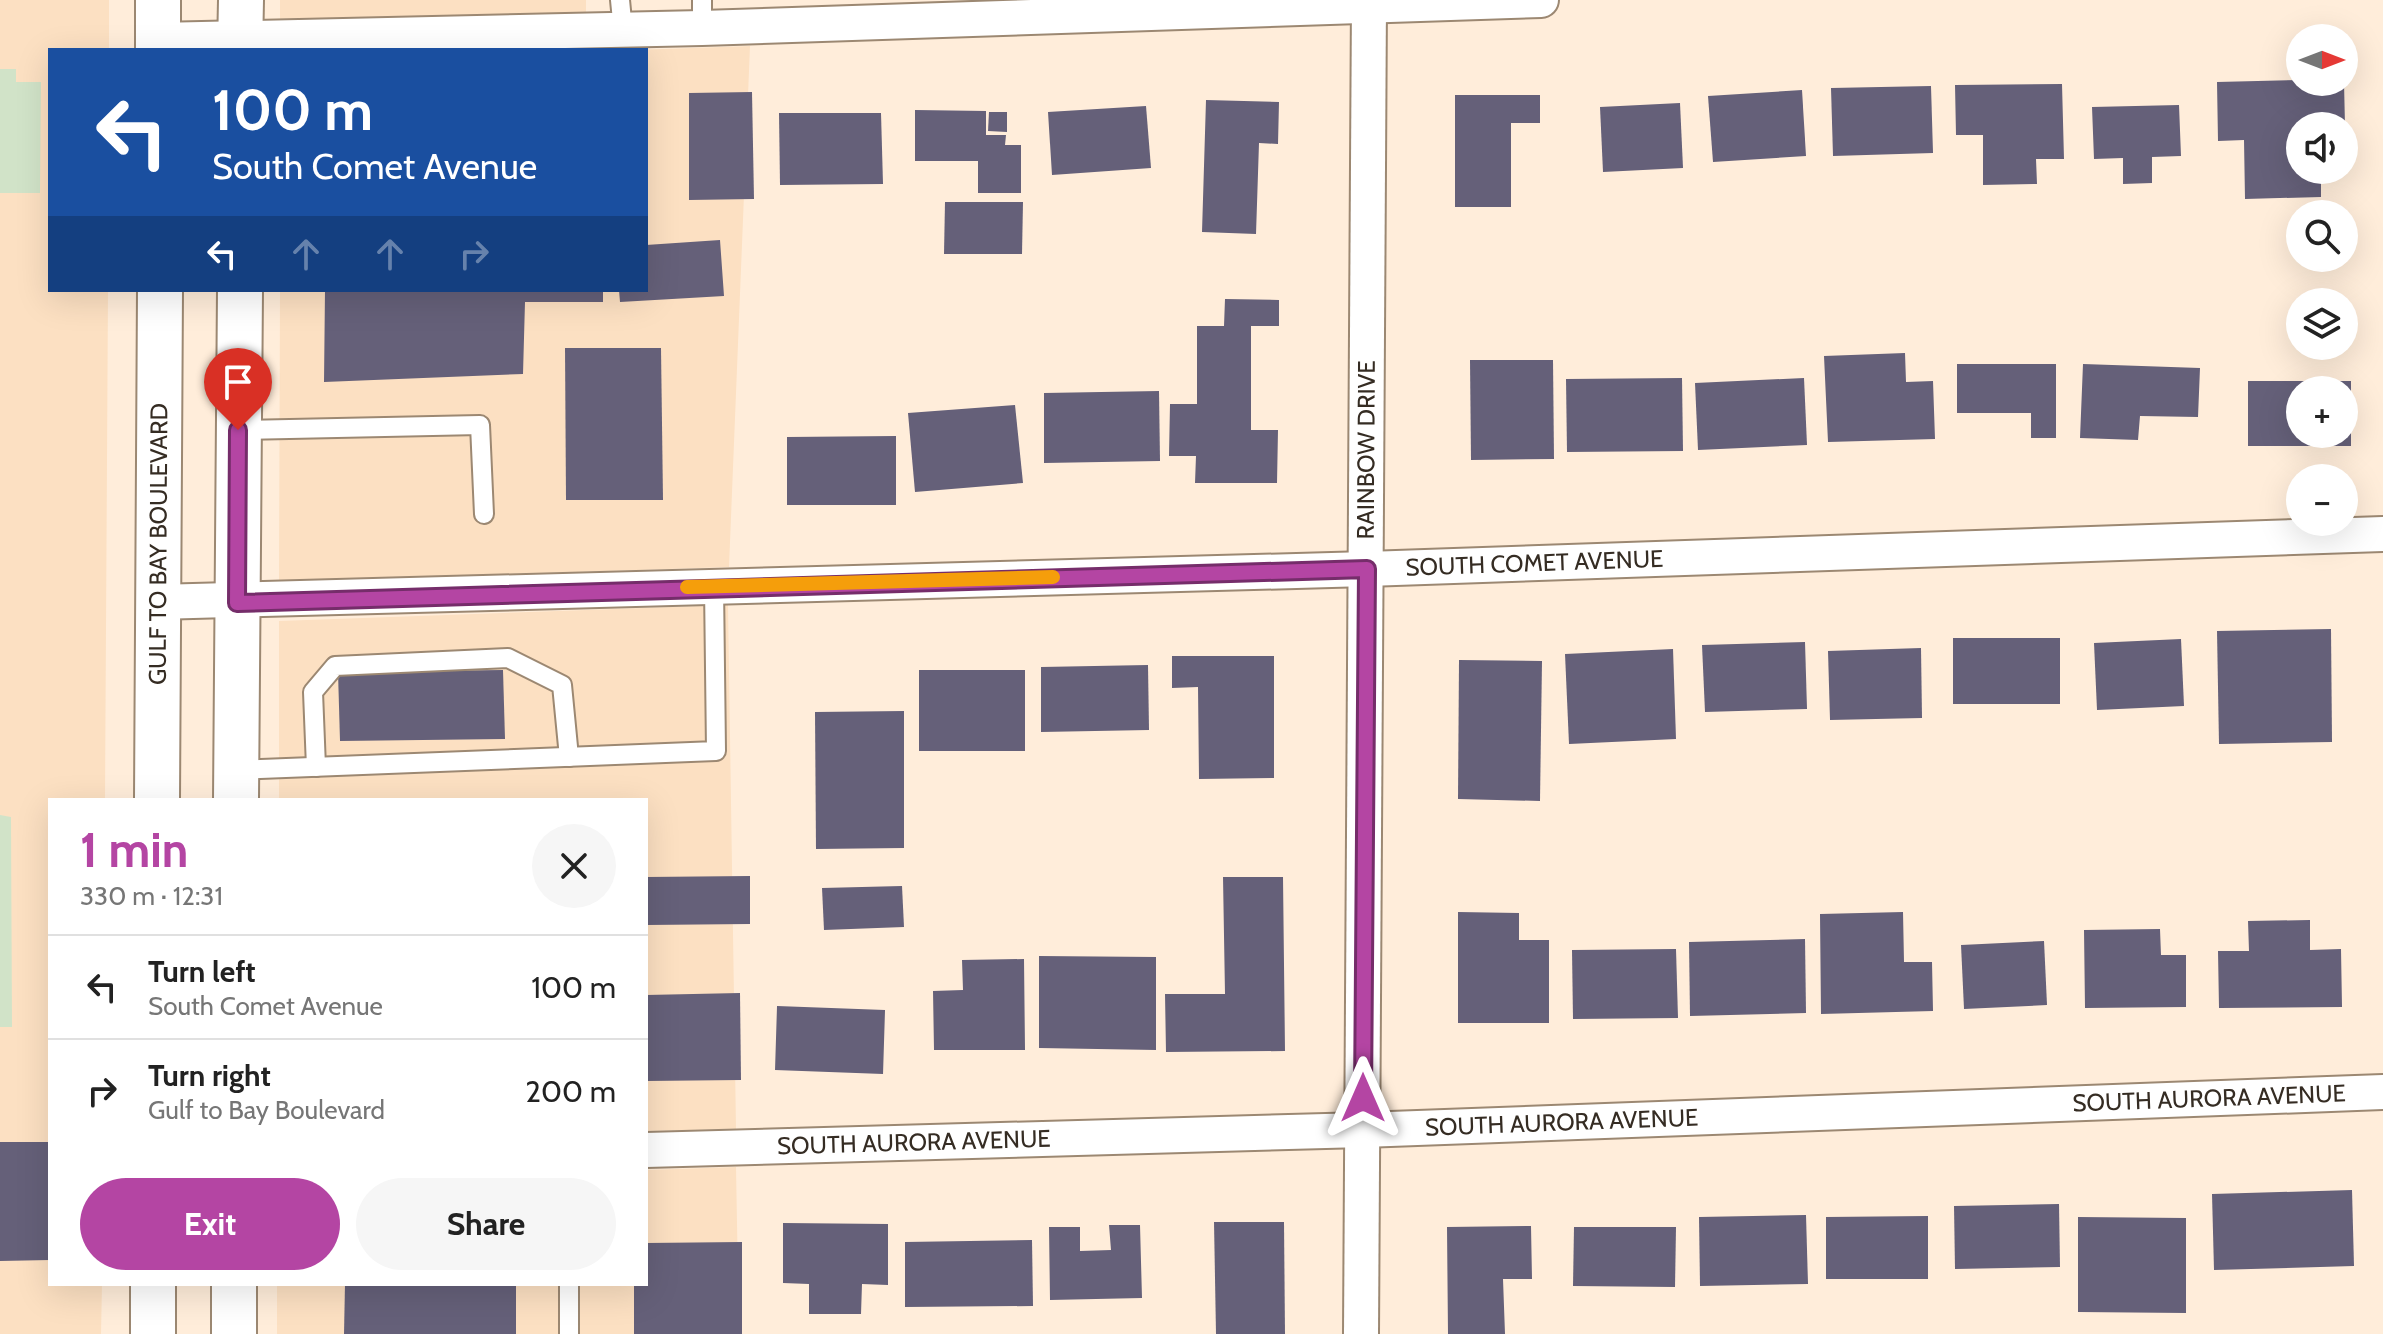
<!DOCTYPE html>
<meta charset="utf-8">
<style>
body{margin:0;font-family:Cabin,sans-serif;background:#f6f6f6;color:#222;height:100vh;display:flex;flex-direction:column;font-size:30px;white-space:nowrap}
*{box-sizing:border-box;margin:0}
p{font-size:26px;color:#767676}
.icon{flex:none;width:44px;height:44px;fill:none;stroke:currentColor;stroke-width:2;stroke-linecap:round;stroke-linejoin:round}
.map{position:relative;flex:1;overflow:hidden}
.side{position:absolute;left:48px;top:798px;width:600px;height:488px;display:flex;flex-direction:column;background:#fff;border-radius:0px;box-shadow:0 8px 32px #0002}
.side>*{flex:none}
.top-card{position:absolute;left:48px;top:48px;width:600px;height:244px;border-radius:0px;box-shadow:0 8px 32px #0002;background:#1a4fa0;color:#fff;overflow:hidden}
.needle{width:52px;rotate:90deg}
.controls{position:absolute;left:2286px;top:24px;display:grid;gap:16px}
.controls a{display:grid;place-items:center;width:72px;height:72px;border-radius:50%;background:#fff;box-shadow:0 8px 32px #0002;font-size:40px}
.pin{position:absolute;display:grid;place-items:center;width:68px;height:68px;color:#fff;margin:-82px -34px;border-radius:50% 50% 50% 0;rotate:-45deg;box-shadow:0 0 8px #0007}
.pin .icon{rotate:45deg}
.me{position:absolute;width:88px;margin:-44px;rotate:0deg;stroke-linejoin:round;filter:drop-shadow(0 0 6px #0008)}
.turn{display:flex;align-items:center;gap:28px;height:168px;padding:0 32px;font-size:36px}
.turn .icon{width:104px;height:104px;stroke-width:2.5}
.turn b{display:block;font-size:56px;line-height:68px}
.lanes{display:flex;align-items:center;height:76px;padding:0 32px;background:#0003;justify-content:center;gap:40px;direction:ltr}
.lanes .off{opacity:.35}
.round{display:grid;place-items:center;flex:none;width:84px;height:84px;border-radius:42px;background:#f6f6f6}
.overview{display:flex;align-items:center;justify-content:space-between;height:136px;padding:0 32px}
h1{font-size:48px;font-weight:700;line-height:60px;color:#b445a3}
.action{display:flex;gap:16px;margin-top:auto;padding:16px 32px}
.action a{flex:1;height:92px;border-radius:48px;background:#b445a3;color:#fff;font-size:32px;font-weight:700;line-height:92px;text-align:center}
.action a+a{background:#f6f6f6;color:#222}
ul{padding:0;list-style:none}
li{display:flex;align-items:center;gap:24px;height:104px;padding:0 32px;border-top:2px solid #e0e0e0}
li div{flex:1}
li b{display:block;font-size:30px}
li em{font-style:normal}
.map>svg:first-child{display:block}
</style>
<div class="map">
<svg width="2383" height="1334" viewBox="0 0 2383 1334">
<rect width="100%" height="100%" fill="#ffedda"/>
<!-- built -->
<g fill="#fce0c2">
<polygon points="0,0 109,0 109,50 50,50 50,290 108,290 105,800 50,800 50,1284 102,1284 101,1334 0,1334"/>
<polygon points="280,0 586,0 586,13 280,20"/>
<polygon points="750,46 729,567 279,582 280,290 646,290 646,50 634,50"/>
<polygon points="728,605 736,1129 646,1131 646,800 279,800 279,621"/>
<polygon points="736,1167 739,1334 277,1334 277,1284 646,1284 646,1170"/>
</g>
<!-- green -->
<g fill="#d1e3c8">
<polygon points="0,69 16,69 16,82 41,82 40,193 0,193"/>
<polygon points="0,815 11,817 12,1027 0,1027"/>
</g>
<!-- building -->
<g fill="#656079" fill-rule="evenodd">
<polygon points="2300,80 2344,82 2345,126 2300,126 2300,170 2321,170 2321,197 2245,199 2244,140 2218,141 2217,82"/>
<polygon points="2062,84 2064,159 2036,159 2037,184 1983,185 1983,135 1956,135 1955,85"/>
<polygon points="1931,86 1933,153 1833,156 1831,88"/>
<polygon points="1802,90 1806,156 1713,162 1708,96"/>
<polygon points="752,92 754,199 689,200 689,93"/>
<polygon points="1455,95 1540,95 1540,123 1511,123 1511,207 1455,207"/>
<polygon points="1206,100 1279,102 1278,144 1259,143 1256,234 1202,232"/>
<polygon points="1680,103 1683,168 1603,172 1600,107"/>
<polygon points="2179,105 2181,156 2152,157 2152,183 2123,184 2123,158 2094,159 2092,107"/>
<polygon points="1146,106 1151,168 1052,175 1048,112"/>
<polygon points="915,110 986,111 986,135 1006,135 1005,145 1021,145 1021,193 978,193 978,161 915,161"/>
<polygon points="989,112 1007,112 1007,132 988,131"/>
<polygon points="779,113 881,113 883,184 780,185"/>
<polygon points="945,202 1023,202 1022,254 944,254"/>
<polygon points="720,240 724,296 620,302 619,290 646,290 646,245"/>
<polygon points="325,290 603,290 603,302 525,302 523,374 324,382"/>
<polygon points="1225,299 1279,300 1279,326 1251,326 1251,430 1278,430 1277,483 1195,483 1196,456 1169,456 1170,404 1197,404 1197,326 1224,326"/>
<polygon points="565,348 661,348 663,500 566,500"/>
<polygon points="1905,353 1906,382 1933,381 1935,439 1828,442 1824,356"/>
<polygon points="1470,360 1553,360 1554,459 1471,460"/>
<polygon points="1957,364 2056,364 2056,438 2031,438 2031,413 1957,413"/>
<polygon points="2083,364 2200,368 2198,417 2140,416 2138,440 2080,438"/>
<polygon points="1682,378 1683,451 1567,452 1566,379"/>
<polygon points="1804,378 1807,445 1698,450 1695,383"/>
<path d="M2248,381H2351V446H2248ZM2300,390H2344V434H2300Z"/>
<polygon points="1159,391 1160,461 1044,463 1044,393"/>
<polygon points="1015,405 1023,483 915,492 908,413"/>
<polygon points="896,436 896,505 787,505 787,437"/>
<polygon points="2331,629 2332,742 2219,744 2217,631"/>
<rect x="1953" y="638" width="107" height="66"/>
<polygon points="2181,639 2184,706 2097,710 2094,643"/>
<polygon points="1805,642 1807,709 1705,712 1702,645"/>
<polygon points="1921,648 1922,718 1830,720 1828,651"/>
<polygon points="1673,649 1676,739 1569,744 1565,654"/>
<polygon points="1172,656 1274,656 1274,778 1199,779 1198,687 1172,688"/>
<polygon points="1459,660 1542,661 1540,801 1458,799"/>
<polygon points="1148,665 1149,730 1041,732 1041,667"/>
<polygon points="503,670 505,739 340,741 338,672"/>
<rect x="919" y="670" width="106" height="81"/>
<polygon points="904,711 904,848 816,849 815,712"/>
<polygon points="750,876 750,924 646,925 646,877"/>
<polygon points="1223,877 1283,877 1285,1051 1166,1052 1165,994 1225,994"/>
<polygon points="902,886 904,927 824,930 822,888"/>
<polygon points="1458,912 1519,913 1519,940 1549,940 1549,1023 1458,1023"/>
<polygon points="1903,912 1904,962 1932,962 1933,1011 1821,1014 1820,914"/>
<polygon points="2310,920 2310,950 2341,949 2342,1007 2219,1008 2218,951 2249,951 2248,921"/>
<polygon points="2160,929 2161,955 2186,955 2186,1007 2085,1008 2084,930"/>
<polygon points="1805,939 1806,1013 1690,1016 1689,942"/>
<polygon points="2044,941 2047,1005 1964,1009 1961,945"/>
<polygon points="1676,949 1678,1018 1573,1019 1572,950"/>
<polygon points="1039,956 1156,957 1156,1050 1039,1048"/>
<polygon points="1024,959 1025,1050 934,1050 933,991 963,990 962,960"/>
<polygon points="740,993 741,1080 646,1081 646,995"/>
<polygon points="777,1006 885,1010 883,1074 775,1070"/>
<polygon points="0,1142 49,1142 50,1260 0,1261"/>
<polygon points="2352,1190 2354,1266 2214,1270 2212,1194"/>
<polygon points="2059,1204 2060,1267 1955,1269 1954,1206"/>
<polygon points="1806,1215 1808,1284 1700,1286 1699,1217"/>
<polygon points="1928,1216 1928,1279 1826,1279 1826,1217"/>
<polygon points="2078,1217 2186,1218 2186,1313 2078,1312"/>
<polygon points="1214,1222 1284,1222 1285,1334 1216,1334"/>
<polygon points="783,1223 888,1224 888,1285 862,1284 861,1314 809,1314 809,1284 783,1283"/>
<polygon points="1109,1225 1140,1225 1142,1298 1050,1300 1049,1227 1080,1227 1080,1251 1111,1250"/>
<polygon points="1531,1226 1532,1279 1503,1279 1505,1334 1448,1334 1447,1227"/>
<polygon points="1574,1227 1676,1227 1675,1287 1573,1286"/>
<polygon points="1032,1240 1033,1306 905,1307 905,1242"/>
<polygon points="742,1242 742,1334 634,1334 634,1284 646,1284 646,1243"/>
<polygon points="345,1284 516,1284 516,1334 344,1334"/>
</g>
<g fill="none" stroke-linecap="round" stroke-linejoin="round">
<!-- service casing -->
<g stroke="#9c8872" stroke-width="22">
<g id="service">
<polyline points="620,0 623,31"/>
<polyline points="702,0 702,28"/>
<polyline points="240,430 480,425 484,514"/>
<polyline points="316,767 313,692 335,666 508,658 562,685 569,757"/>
<polyline points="236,770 716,751 714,586"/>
<polyline points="569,1284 569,1334"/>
</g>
</g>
<!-- minor casing -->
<g stroke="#9c8872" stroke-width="38">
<g id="minor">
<polyline points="158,40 702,28 1541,0"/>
<path id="s1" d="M157,602L1367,569L2383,534"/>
<path id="s2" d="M646,1150L1363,1130L2383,1092"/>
<path id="s3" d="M1361,1334L1369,0"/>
</g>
</g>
<!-- primary casing -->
<g stroke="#9c8872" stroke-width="48">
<g id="primary">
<polyline points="158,50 158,0"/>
<polyline points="240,50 241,0"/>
<path id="s4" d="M157,800L160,290"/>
<polyline points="236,800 240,290"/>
<polyline points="153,1334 153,1284"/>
<polyline points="234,1334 234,1284"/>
</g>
</g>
<!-- service -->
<use href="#service" stroke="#fff" stroke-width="18"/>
<!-- minor -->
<use href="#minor" stroke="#fff" stroke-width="34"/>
<!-- primary -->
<use href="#primary" stroke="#fff" stroke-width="44"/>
</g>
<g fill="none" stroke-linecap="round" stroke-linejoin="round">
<!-- route casing -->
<g stroke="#752d6a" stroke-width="20">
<polyline id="route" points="238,430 237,603 1367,569 1363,1098"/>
</g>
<!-- route -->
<use href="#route" stroke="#b445a3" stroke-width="14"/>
<!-- slow -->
<polyline stroke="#f59e0b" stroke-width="14" points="687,587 1053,577"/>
</g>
<g text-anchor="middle" stroke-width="8" stroke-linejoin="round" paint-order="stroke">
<!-- street labels -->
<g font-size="24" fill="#352c23" stroke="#fdfdfd">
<text dy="8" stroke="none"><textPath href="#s3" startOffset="884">RAINBOW DRIVE</textPath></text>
<text dy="8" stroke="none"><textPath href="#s4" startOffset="256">GULF TO BAY BOULEVARD</textPath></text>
<text dy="8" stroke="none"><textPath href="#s1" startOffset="1378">SOUTH COMET AVENUE</textPath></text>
<text dy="8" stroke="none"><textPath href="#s2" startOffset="1564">SOUTH AURORA AVENUE</textPath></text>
<text dy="8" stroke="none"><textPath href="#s2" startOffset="916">SOUTH AURORA AVENUE</textPath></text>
<text dy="8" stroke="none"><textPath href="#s2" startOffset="268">SOUTH AURORA AVENUE</textPath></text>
</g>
</g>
</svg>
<div class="controls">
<a><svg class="needle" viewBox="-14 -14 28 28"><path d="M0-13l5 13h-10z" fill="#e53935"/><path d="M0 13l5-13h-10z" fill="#767676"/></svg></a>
<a><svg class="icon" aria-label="sound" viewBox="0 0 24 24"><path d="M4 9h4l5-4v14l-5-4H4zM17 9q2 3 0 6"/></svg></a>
<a><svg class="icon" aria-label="search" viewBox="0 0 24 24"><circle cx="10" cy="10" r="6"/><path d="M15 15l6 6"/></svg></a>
<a><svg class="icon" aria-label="layers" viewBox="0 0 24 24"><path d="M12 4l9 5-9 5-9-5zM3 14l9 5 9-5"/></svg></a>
<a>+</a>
<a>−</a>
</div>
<div class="pin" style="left:238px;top:430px;background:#d93025"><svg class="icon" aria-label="arrive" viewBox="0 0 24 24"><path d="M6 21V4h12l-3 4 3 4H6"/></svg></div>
<svg class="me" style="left:1363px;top:1098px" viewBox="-20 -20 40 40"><path d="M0-17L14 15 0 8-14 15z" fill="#b445a3" stroke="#fff" stroke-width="4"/></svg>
<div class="top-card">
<div class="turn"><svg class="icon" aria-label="left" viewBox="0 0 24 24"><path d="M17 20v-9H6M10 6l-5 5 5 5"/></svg><div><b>100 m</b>South Comet Avenue</div></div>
<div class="lanes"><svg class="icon" aria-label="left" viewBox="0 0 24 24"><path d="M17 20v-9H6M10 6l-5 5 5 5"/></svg><svg class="icon off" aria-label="ahead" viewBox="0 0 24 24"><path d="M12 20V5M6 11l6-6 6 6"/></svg><svg class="icon off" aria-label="ahead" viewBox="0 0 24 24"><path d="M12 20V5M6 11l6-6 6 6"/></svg><svg class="icon off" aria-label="right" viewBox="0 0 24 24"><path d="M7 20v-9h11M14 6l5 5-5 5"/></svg></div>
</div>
<section class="side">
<div class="overview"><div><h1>1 min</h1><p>330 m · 12:31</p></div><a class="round"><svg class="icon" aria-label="close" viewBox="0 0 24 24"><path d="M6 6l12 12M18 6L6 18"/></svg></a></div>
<ul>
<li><svg class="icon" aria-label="left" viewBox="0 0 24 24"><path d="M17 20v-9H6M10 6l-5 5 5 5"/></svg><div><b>Turn left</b><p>South Comet Avenue</p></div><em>100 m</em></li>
<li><svg class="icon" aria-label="right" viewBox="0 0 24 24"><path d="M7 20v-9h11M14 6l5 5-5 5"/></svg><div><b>Turn right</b><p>Gulf to Bay Boulevard</p></div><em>200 m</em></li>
</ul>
<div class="action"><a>Exit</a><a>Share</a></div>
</section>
</div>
